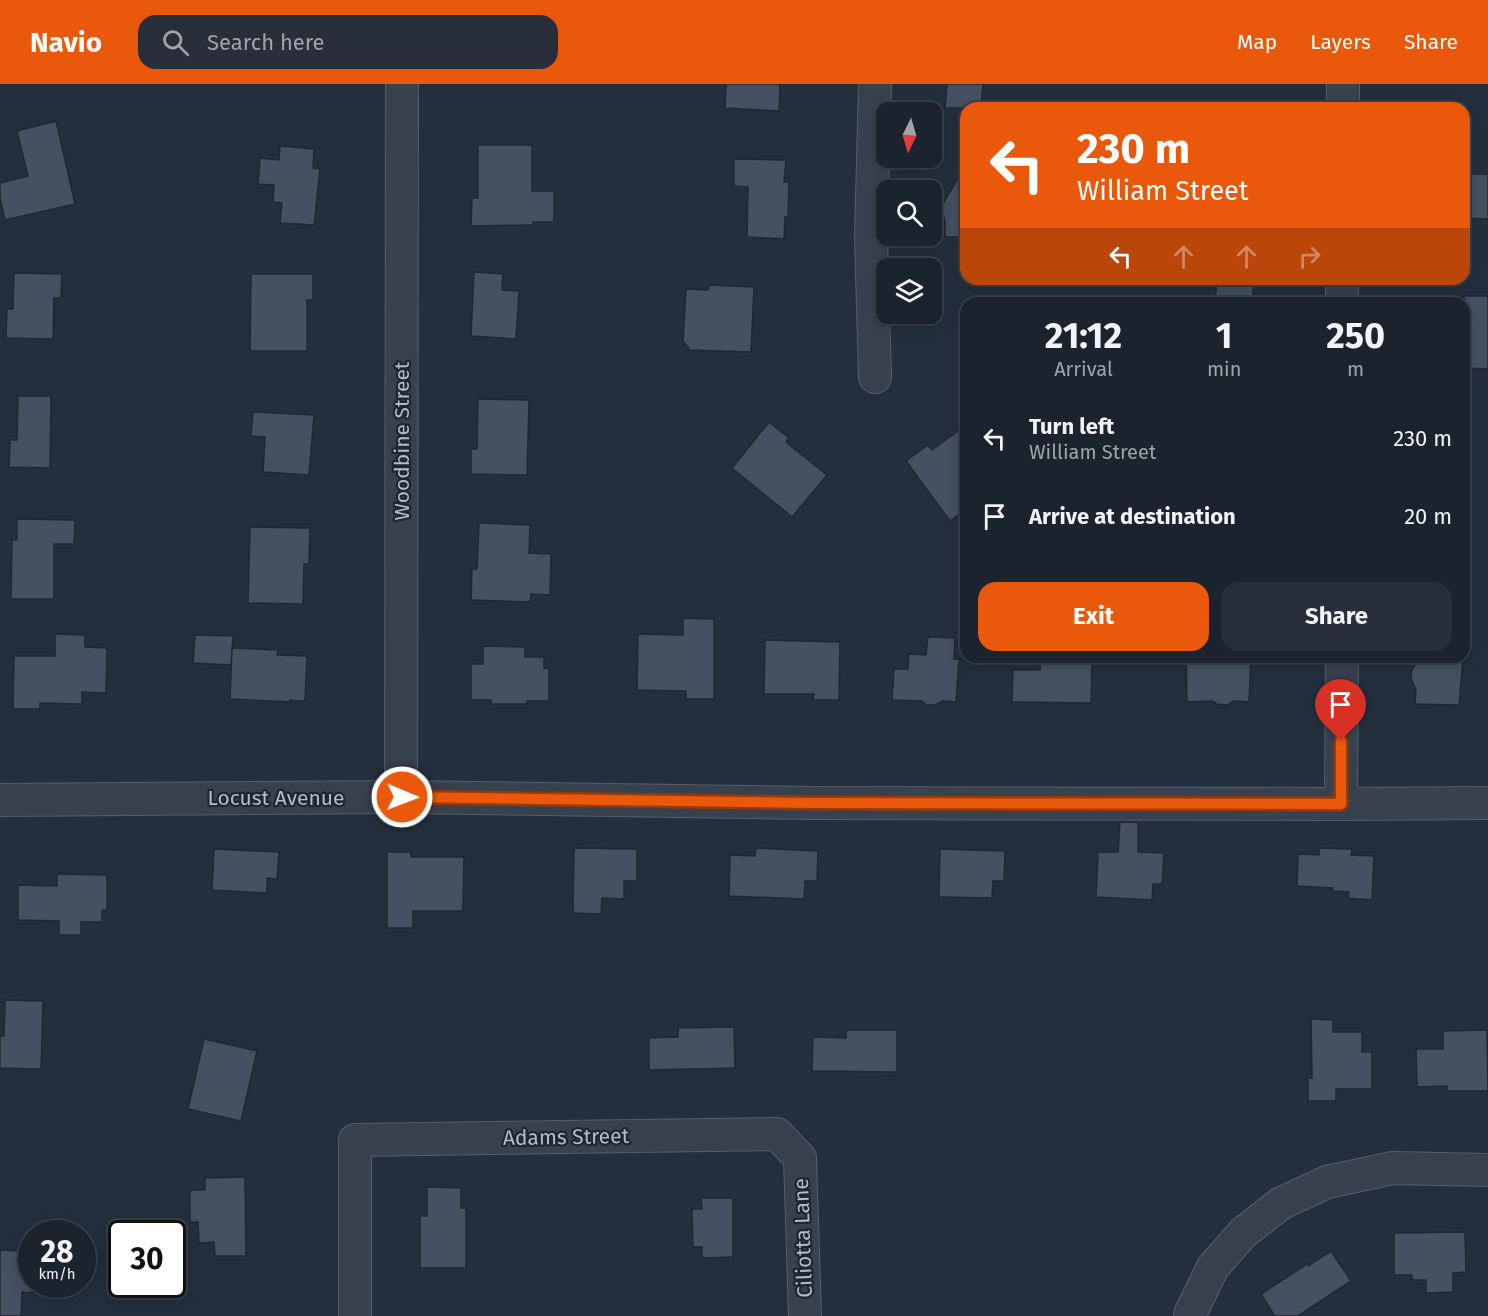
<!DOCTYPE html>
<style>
body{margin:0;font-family:"Fira Sans",sans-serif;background:#282f3a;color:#f1f3f6;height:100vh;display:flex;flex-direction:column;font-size:22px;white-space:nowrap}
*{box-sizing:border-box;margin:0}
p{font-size:20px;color:#a0a4aa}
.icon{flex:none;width:33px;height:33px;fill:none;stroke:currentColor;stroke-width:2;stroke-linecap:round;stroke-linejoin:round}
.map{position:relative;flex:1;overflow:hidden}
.details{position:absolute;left:960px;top:213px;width:510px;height:366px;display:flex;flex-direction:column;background:#1b232e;border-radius:18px;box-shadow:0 3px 15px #0003,0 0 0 2px #39404a}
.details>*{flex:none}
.banner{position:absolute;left:960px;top:18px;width:510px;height:183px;border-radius:18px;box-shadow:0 3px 15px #0003,0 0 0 2px #39404a;background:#ea580c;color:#fff;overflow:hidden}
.needle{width:39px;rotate:185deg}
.tools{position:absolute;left:876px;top:18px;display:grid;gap:12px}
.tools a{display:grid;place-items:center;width:66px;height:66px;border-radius:12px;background:#1b232e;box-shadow:0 3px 15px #0003,0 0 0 2px #39404a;font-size:30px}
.speed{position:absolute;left:18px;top:1136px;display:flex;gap:12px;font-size:30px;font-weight:700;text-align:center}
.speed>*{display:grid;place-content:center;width:78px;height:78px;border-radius:50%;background:#1b232e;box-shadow:0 3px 15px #0003,0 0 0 2px #39404a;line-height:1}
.speed small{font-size:15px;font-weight:400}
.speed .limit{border:3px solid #111;border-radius:9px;background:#fff;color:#111}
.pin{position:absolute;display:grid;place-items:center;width:51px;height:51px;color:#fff;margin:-62px -26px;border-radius:50% 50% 50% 0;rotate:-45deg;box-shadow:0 0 6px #0007}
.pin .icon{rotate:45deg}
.me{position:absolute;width:66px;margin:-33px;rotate:91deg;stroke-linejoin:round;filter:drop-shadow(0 0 4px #0008)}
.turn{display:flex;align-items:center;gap:21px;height:126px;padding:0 18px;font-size:27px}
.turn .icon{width:78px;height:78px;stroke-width:2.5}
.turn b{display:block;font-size:42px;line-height:51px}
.lanes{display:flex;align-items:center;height:57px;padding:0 18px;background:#0003;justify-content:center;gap:30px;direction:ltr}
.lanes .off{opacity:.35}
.eta{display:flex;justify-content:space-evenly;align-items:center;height:102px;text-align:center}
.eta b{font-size:36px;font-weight:700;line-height:42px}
.button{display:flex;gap:12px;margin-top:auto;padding:12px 18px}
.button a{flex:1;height:69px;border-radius:18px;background:#ea580c;color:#fff;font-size:24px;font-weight:700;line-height:69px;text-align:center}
.button a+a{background:#282f3a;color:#f1f3f6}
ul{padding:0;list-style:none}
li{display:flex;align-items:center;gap:18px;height:78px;padding:0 18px}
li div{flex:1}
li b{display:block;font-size:22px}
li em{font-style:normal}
header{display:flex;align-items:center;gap:36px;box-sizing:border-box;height:84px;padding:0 30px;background:#ea580c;color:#fff}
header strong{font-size:28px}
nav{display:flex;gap:33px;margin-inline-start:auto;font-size:21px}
.search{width:420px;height:54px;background:#282f3a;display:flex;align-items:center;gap:15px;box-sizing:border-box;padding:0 21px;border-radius:18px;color:#a0a4aa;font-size:22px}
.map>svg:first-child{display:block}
</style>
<header>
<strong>Navio</strong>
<div class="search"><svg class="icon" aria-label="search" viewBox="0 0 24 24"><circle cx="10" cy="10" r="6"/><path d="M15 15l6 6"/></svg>Search here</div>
<nav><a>Map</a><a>Layers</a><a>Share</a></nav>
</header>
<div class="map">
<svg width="1488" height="1232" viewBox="0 0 1488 1232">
<rect width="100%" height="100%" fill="#242f3e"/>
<!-- building -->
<g fill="#455162" stroke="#1f2835" stroke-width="1.5">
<polygon points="726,0 780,0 779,27 725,24"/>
<polygon points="947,0 983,0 981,24 945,24"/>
<polygon points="56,37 75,120 5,136 0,114 0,99 28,92 17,47"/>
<polygon points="478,61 532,61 532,107 554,107 554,138 533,138 533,141 471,142 472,114 478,114"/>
<polygon points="280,62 314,65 313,84 320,85 314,141 280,139 282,119 273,118 274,101 258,100 260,74 279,76"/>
<polygon points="734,75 786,76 784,98 789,98 788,133 785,133 784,155 747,153 748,103 734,102"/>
<polygon points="966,80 966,153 945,153 945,137 943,131 943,120"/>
<polygon points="1464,90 1488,90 1488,135 1464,134"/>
<polygon points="474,188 503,190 502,206 519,207 516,255 471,252"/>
<polygon points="14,189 62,190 61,214 54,214 53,255 6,254 7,225 13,225"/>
<polygon points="251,190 313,190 313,216 307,216 307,267 250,267"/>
<polygon points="1217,195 1254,196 1252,219 1215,219"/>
<polygon points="709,201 754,203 751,268 690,266 683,257 686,205 708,206"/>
<polygon points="1464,212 1488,212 1488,285 1464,284"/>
<polygon points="18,312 51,312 50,384 9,383 10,356 17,356"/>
<polygon points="478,315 529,316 527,391 471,390 471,365 477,365"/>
<polygon points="253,328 314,331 309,391 263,388 265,353 251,352"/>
<polygon points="769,338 789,354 786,358 827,391 792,433 732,384"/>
<polygon points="966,341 966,425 950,437 906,377 928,361 932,366"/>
<polygon points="17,435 75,436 74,460 54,460 54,515 11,515 12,456 17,456"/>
<polygon points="479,439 530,441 529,469 551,470 550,511 531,510 530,518 471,516 472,485 477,485"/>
<polygon points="250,443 310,444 309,480 304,480 303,520 248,519"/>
<polygon points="683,534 714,535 714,615 686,615 686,607 637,606 638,550 683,551"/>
<polygon points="55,550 85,551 85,563 107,564 106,609 82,608 82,620 40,619 40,625 13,625 14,572 55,572"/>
<polygon points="195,551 233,552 231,581 193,579"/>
<polygon points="928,553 955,554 954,575 959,575 956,618 943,617 935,621 926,621 922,617 892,616 894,585 908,585 909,570 926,571"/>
<polygon points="765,556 840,558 839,616 813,616 814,610 764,610"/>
<polygon points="483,562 525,563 525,573 544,573 544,584 549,585 549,617 527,617 527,620 491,620 491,616 471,616 471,580 483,580"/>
<polygon points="232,564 278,566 277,571 307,572 305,617 290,616 290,618 230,615"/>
<polygon points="1064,573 1090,573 1090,576 1092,577 1091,619 1012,618 1013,586 1040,586 1040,577 1064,577"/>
<polygon points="1186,573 1225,573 1251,575 1249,618 1233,617 1228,621 1217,620 1212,617 1187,618"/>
<polygon points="1421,573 1445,573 1444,574 1463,575 1459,621 1415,620 1416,606 1411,594 1412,585"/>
<polygon points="1120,738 1138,738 1138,768 1164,769 1162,800 1153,800 1152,816 1096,813 1098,768 1118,768"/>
<polygon points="574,764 637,765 637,797 624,797 624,815 602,814 601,830 573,829"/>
<polygon points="756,764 818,767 817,797 805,797 804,815 729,812 730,771 755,772"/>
<polygon points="1319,764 1352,765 1351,771 1374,772 1372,816 1348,814 1349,808 1333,807 1333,804 1297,802 1298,770 1319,771"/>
<polygon points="214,765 279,768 277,795 267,794 267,809 212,806"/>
<polygon points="940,765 1005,767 1004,797 993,797 992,814 939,813"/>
<polygon points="387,768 411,768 411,773 464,773 463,827 413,827 413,844 387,844"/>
<polygon points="57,790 107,791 107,826 102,826 102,838 81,838 81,851 59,851 59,837 18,836 18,801 57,802"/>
<polygon points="5,916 43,917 41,985 0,984 0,952 4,952"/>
<polygon points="1311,935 1333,936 1333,948 1362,948 1362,968 1372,968 1372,1005 1336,1005 1336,1017 1308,1017 1308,994 1312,994"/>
<polygon points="734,943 735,984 649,986 649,954 678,953 678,944"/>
<polygon points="846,946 897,946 897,988 812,987 813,953 846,954"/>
<polygon points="1487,946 1488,1007 1447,1007 1447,1002 1417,1003 1416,965 1443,965 1443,947"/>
<polygon points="204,955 257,967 241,1037 188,1025"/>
<polygon points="245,1093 246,1172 215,1172 214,1158 199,1159 198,1138 190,1138 190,1106 205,1106 205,1094"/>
<polygon points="427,1103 461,1104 461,1124 466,1124 466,1184 420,1184 420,1132 427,1132"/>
<polygon points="701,1114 733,1114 733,1173 702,1174 702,1163 693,1163 692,1125 702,1125"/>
<polygon points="1465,1148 1466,1188 1453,1189 1453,1208 1426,1209 1426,1196 1412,1196 1412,1191 1394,1191 1394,1149"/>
<polygon points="0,1166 22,1167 21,1182 32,1183 32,1209 22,1208 21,1232 0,1232"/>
<polygon points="1331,1167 1351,1197 1298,1232 1275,1232 1261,1210 1307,1180 1308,1182"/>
</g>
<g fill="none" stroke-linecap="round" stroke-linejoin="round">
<!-- minor casing -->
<g stroke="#565f6c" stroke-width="34">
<g id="minor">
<polyline points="875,0 871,154 875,293"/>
<polyline points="1343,24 1343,0"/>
<polyline points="1342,219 1342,195"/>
<polyline points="401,713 402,0"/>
<polyline points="0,716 401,713 814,719 1341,720 1488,719"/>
<polyline points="1341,720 1342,573"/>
<polyline points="355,1232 355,1056 777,1050 800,1074 805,1232"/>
<polyline points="1190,1232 1191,1228 1213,1183 1243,1149 1280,1120 1327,1098 1393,1084 1488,1086"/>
</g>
</g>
<!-- minor -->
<use href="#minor" stroke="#38414e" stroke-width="32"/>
</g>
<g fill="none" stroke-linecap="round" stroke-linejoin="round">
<!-- route casing -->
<g stroke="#983908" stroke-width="15">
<polyline id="route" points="402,713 814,719 1341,720 1341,657"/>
</g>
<!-- route -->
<use href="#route" stroke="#ea580c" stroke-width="10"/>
</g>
<g text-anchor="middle" stroke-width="4.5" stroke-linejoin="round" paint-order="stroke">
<!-- street labels -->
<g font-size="21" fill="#b4bcc9" stroke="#1d2633">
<text transform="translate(402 357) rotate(-90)" y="7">Woodbine Street</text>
<text x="276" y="721">Locust Avenue</text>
<text transform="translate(566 1053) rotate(-1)" y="7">Adams Street</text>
<text transform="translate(803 1154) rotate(-92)" y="7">Ciliotta Lane</text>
</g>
</g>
</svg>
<div class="tools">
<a><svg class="needle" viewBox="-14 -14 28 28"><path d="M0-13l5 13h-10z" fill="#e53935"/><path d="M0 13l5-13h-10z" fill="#a0a4aa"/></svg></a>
<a><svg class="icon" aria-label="search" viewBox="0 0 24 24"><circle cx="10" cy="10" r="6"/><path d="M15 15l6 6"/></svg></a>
<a><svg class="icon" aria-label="layers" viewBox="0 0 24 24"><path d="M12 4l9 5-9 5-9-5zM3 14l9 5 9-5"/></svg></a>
</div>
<div class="speed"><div>28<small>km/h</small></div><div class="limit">30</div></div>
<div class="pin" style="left:1341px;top:657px;background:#d93025"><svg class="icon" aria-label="arrive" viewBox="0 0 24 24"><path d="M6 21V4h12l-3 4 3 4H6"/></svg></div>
<svg class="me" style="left:402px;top:713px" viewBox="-20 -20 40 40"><circle r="17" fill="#ea580c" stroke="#fff" stroke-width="3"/><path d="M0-11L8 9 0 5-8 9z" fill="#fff"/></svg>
<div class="banner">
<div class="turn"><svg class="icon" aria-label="left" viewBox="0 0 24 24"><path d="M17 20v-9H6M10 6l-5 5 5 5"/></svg><div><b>230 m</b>William Street</div></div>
<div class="lanes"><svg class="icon" aria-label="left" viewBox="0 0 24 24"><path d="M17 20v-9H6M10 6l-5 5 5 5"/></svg><svg class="icon off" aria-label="ahead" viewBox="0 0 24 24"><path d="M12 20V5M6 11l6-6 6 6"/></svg><svg class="icon off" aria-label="ahead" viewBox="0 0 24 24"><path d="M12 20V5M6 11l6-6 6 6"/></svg><svg class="icon off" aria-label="right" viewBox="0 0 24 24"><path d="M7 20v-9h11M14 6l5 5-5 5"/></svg></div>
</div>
<section class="details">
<div class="eta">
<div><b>21:12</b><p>Arrival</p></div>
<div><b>1</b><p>min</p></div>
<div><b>250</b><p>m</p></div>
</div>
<ul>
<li><svg class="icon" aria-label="left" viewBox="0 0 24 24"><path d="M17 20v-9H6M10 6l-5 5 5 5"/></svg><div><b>Turn left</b><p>William Street</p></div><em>230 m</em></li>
<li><svg class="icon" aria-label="arrive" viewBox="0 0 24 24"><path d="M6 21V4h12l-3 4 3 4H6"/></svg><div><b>Arrive at destination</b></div><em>20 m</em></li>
</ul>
<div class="button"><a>Exit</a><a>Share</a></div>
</section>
</div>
